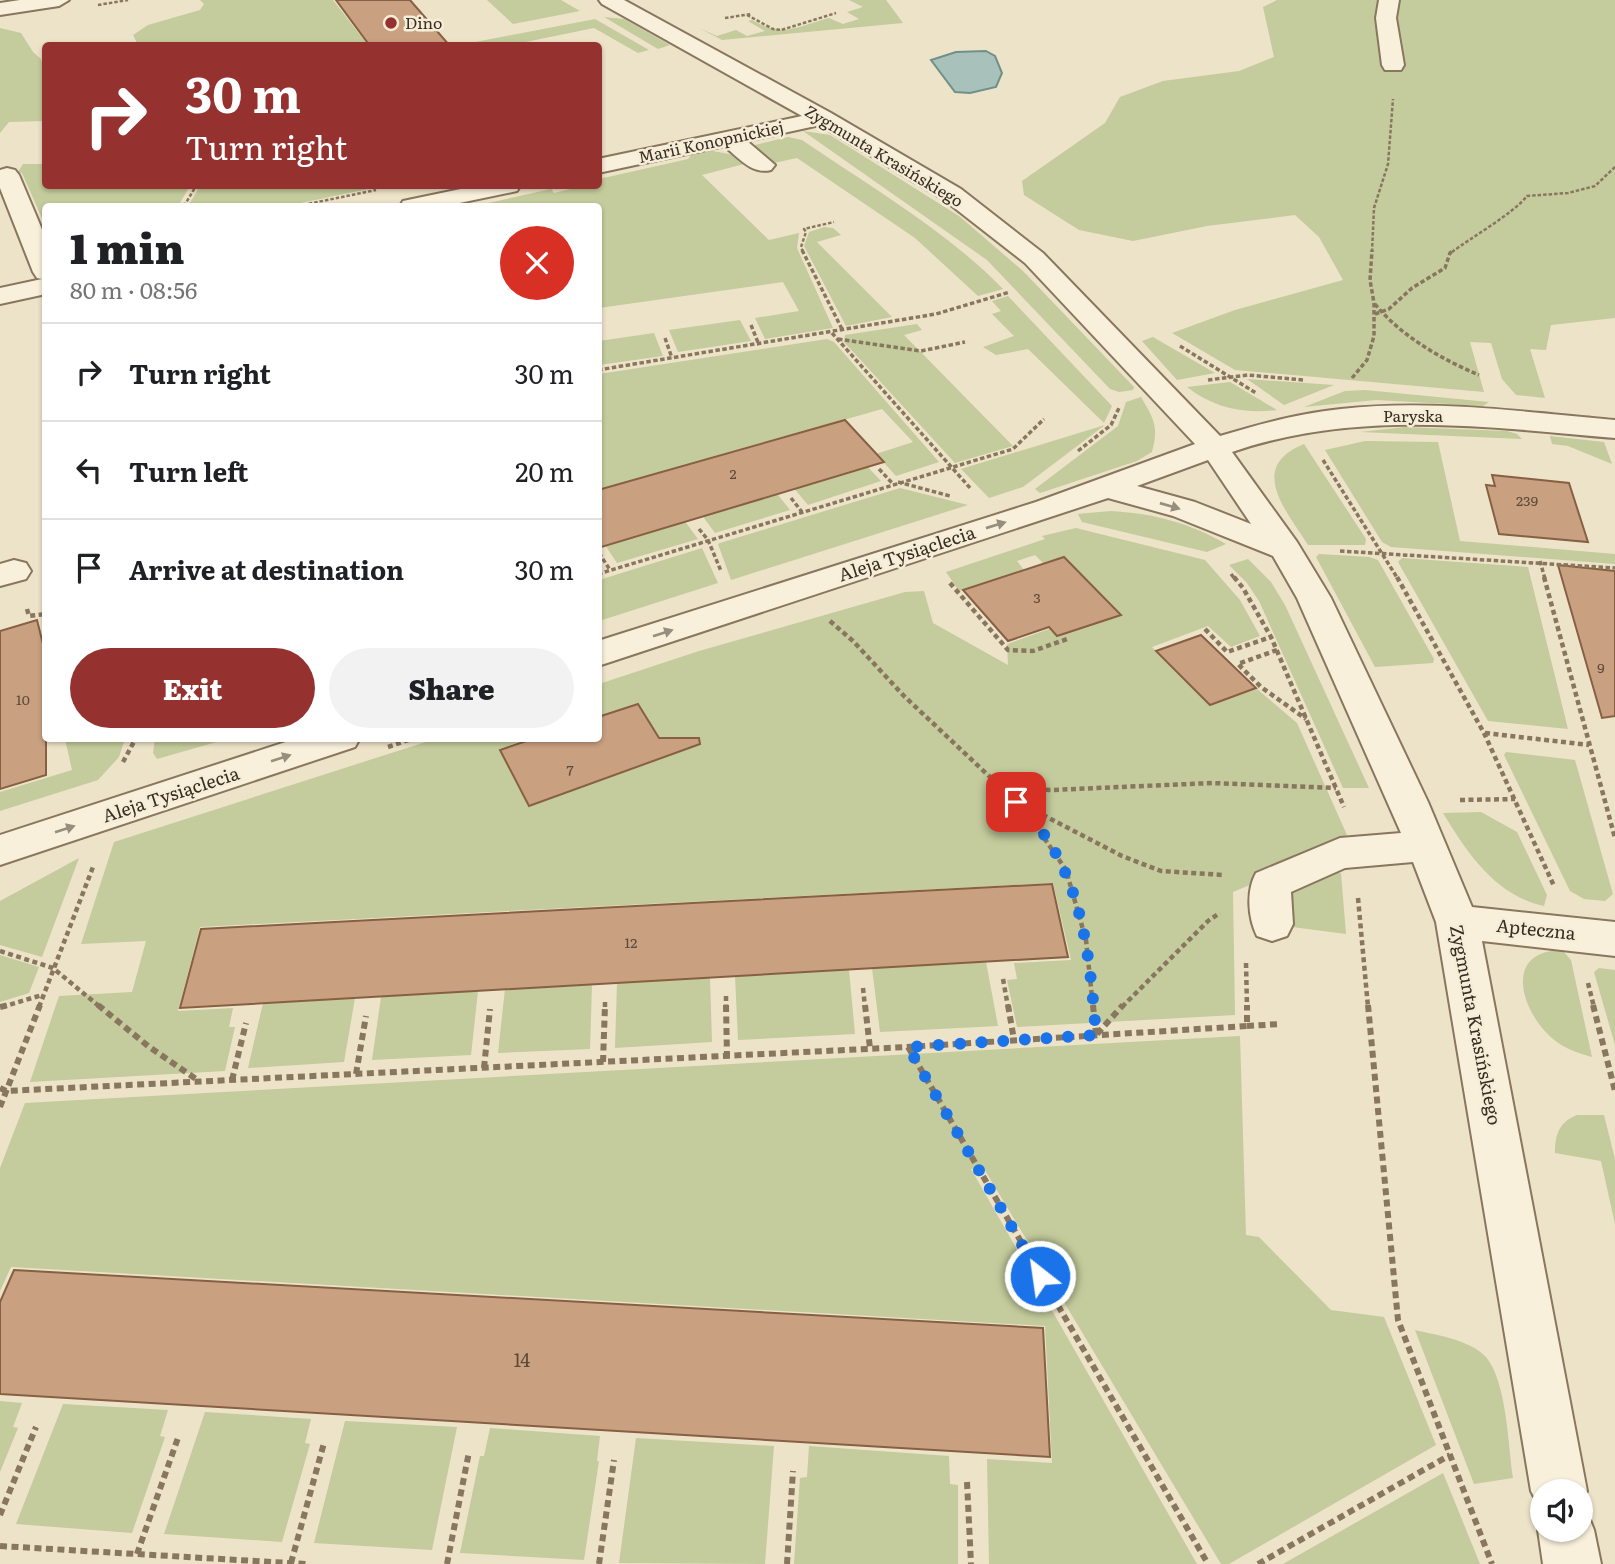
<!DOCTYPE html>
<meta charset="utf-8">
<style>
body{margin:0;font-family:Literata,serif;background:#f2f2f2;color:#202124;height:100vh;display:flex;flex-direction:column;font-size:26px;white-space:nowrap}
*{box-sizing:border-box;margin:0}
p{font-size:23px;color:#757577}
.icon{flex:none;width:38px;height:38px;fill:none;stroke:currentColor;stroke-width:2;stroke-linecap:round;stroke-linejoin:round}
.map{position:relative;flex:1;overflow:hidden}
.sheet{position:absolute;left:42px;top:203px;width:560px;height:539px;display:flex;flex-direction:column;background:#fff;border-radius:7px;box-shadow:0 2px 5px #0004}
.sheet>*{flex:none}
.guide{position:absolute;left:42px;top:42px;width:560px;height:147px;border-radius:7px;box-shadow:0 2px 5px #0004;background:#953230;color:#fff;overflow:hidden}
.controls{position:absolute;left:1530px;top:1479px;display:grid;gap:14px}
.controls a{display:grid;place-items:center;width:63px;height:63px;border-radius:50%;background:#fff;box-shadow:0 2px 5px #0004;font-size:35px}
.pin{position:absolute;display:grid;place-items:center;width:60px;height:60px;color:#fff;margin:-30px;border-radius:14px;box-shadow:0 4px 10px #0006}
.me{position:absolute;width:77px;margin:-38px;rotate:330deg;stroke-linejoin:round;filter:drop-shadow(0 0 5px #0008)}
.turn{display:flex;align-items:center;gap:24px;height:147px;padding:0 28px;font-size:32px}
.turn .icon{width:91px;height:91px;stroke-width:2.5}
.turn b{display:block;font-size:49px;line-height:60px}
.round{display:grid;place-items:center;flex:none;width:74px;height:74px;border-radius:37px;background:#f2f2f2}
.summary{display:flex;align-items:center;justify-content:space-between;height:119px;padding:0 28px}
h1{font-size:42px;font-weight:800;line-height:52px}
.action{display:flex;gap:14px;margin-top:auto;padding:14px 28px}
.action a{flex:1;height:80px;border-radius:42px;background:#953230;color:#fff;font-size:28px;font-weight:800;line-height:80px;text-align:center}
.action a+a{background:#f2f2f2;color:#202124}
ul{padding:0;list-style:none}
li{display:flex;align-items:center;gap:21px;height:98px;padding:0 28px;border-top:2px solid #e0e0e0}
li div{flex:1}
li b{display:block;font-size:26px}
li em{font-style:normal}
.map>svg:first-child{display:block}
</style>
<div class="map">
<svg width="1615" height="1564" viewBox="0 0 1615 1564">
<rect width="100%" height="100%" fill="#ede3c8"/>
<!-- green -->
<g fill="#c4cb9c">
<polygon points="200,0 333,0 368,45 142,46 137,43 133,35 148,25 200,10 204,4"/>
<polygon points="487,0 561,0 580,11 513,24"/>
<path d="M849,0H886L903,23L722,40L699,28L717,36L736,30L747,36L765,31L748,21L752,20C784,38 795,27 829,18L843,24L859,19L847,12L863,7Z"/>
<polygon points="1277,0 1615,0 1615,318 1551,325 1546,350 1530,349 1545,398 1516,395 1502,379 1491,343 1470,342 1484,392 1235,370 1172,333 1235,310 1343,280 1319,237 1295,215 1207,226 1133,241 1079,230 1024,195 1022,181 1105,123 1120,97 1163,81 1239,71 1274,57 1263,7"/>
<polygon points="604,17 624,19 670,45 658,49"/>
<polygon points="595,19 649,50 638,53 594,28 511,45 460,45"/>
<polygon points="0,28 21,33 33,52 41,59 45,71 45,121 9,122 0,133"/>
<polygon points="803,131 830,135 959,216 1023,271 1134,387 1133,390 1119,392 1110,389 987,260"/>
<path d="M788,137L802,140C869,186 947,231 1003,289L978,296L915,238L797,158L774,163L756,148L755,145Z"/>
<polygon points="708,150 734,155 744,164 702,175 769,240 799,233 797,248 833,328 765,339 755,318 799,311 783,282 599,308 598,206 475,206 551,189 554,193 583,186 598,186 599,179 688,159 694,152"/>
<polygon points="23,164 45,164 46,186 190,186 178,206 46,206 45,225 22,173 18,172"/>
<polygon points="200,186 383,186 286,206 188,206"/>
<polygon points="824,227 833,228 841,235 817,242 892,317 846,326 804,246 809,232"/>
<polygon points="1008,296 1112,406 1104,423 1028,349 996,355 983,347 1014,336 992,314 1001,311 992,301"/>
<polygon points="740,320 751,341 678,352 669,330"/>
<polygon points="917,324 922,330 904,335 1013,446 955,463 844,342 845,335"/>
<polygon points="654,333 663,356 599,365 599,341"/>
<polygon points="1153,337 1215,373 1177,380 1142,341"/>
<polygon points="827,339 834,342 939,462 896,476 876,454 913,442 882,409 599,490 599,374"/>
<polygon points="1247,379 1334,385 1284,405"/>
<path d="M1230,382L1277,410C1243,414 1214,408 1187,387Z"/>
<polygon points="1365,390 1489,402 1483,406 1376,400 1304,407 1345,391"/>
<path d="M1141,397C1154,419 1159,427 1152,452L1137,461L1040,493L1035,489L1118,426L1126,402Z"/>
<polygon points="1105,425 1023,487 989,498 961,469"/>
<polygon points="1405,427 1507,431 1517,434 1522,439 1360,432"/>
<polygon points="1550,436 1604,442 1612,464 1568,446 1552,444"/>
<polygon points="1365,441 1438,442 1460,541 1615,554 1615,564 1391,547 1382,542 1325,450"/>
<path d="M1304,444L1366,539L1365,545H1308C1286,510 1247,467 1304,444Z"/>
<polygon points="860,459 881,481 808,505 787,480"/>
<polygon points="770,485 790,510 715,533 696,507"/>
<polygon points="900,488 968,505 731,580 718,544 720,543"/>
<path d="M1110,511C1152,513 1190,523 1226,544L1207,552L1082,522L1078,514Z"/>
<polygon points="678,512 698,539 617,563 599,536"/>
<polygon points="1076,528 1205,560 1240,600 1260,636 1231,647 1208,626 1152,647 1210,706 1257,689 1297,723 1347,835 1303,863 1233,892 1235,1015 1017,1027 1007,980 1017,979 1014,963 1071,960 1053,883 200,927 178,1011 233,1008 229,1027 235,1027 225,1071 30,1082 59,996 132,992 146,941 81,944 114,842 435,739 598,738 599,684 699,651 905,592 924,591 933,623 1008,665 1007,645 1010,643 1049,629 1057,637 1077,630 1070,621 1111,606 1063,557 1043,563 1035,555 1017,561 1024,570 959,591 946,572 1045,539 1042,536"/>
<polygon points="702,548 718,583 599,621 599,580"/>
<polygon points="1319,554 1369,557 1378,560 1434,659 1433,663 1375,667 1316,557"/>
<polygon points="1402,558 1528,567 1568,729 1488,721 1398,562"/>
<polygon points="1248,559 1271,582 1285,605 1369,788 1343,788 1259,601 1247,583 1229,565"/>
<polygon points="65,739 125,739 119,757 98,780 0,811 0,792 72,770"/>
<polygon points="155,739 155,738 227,739 157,759 153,753"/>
<polygon points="1506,752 1575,760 1613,894 1605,901 1584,899 1570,891 1504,755"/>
<path d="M1481,812L1517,832L1547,895L1544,906C1496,896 1467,853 1443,813Z"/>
<polygon points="79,858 42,957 0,945 0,901"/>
<polygon points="1333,872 1341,873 1346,934 1292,927 1289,890"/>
<path d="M1562,950L1571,960L1592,1057C1578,1053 1565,1049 1553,1039C1521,1012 1502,951 1562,950Z"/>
<polygon points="0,955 39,967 29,993 0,1002"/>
<polygon points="986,962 998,1026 880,1032 872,968"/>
<polygon points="1599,968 1615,970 1615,1045 1594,972"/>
<polygon points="849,970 855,1034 738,1040 735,976"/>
<polygon points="710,978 712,1042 615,1048 617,983"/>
<polygon points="592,984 590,1049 498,1053 505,989"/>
<polygon points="478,991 471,1055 372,1060 381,997"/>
<polygon points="355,998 344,1062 248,1068 263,1003"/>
<polygon points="1240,1036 1246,1235 1259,1237 1331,1310 1384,1317 1436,1445 1229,1564 1221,1564 983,1167 971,1169 1197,1564 989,1564 987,1459 1052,1463 1045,1326 11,1267 0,1291 0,1168 25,1103"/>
<path d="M1577,1115H1604L1615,1159V1224L1601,1161L1555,1153C1555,1135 1559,1122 1577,1115Z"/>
<path d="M1415,1330C1437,1335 1470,1340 1486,1357C1507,1382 1508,1446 1513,1478L1474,1484Z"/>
<polygon points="0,1401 22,1403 13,1427 18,1428 0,1472"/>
<polygon points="63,1404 168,1410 160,1436 165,1437 132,1533 16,1524"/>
<polygon points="205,1412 311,1419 305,1443 310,1444 282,1542 164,1534"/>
<polygon points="345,1421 457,1427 432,1550 314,1543"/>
<polygon points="490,1428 600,1436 597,1461 599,1461 584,1560 460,1553 480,1456 484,1456"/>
<polygon points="636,1438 774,1446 765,1564 619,1563"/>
<polygon points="809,1446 949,1456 950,1484 958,1485 958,1564 794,1564 800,1478 807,1477"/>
<polygon points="1443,1473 1480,1564 1283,1564"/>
</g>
<!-- water -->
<polygon fill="#a9c1bb" stroke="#6f9088" stroke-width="2" points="986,51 995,56 1002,73 996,87 970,93 955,92 931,60 956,52"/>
<!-- building -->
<g fill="#c9a080" stroke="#876044" stroke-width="2">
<polygon points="336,0 410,0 450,46 370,46"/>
<polygon points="845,420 884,462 598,548 598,490"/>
<polygon points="1492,475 1569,483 1588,542 1499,534 1486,485 1495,486"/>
<polygon points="1064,557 1121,615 1057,636 1049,627 1008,641 963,590"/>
<polygon points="1558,565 1615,571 1615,716 1602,718"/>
<polygon points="37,620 46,656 46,775 0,789 0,631"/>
<polygon points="1201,635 1256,688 1210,705 1156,651"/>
<polygon points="638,704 659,738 699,738 700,744 529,806 500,750 535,738 598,738 598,717"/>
<polygon points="1052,884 1068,957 180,1008 201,929"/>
<polygon points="14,1270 1043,1328 1050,1457 0,1394 0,1302"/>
</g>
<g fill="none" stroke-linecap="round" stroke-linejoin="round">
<!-- minor casing -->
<g stroke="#88765e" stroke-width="4">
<g id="minor">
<polygon points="20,0 69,0 59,6 0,15 0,3"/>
<path d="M599,0H624L831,113L961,189L1043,253L1220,436C1260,424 1300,413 1341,409C1432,399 1524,412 1615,420V438C1486,427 1358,409 1232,452L1297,542L1331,598L1428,802L1472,907L1615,922V956L1482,941L1587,1491L1580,1507V1491H1542V1512L1531,1491L1436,922L1413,862L1345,868L1291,892L1293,924L1287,936L1272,941L1257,936C1248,918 1246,891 1256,873L1340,838L1401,833L1297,598L1273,556L1173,516L1108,498L598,666V641L1036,502L1195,444L1025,263L943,199L820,125L747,141L775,165L771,170C752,175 738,157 724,146L598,173V159L802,116L602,4ZM1208,460L1251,524L1195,502L1137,486Z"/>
<polygon points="1379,0 1399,0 1396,18 1404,65 1401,70 1385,70 1382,65 1376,18"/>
<polygon points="7,168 15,170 19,175 46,239 46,294 0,304 0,288 42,279 37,278 33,272 0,188 0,170"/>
<polygon points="475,186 520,186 517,191 445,206 400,206 403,201"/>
<polygon points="14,560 26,563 31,571 26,579 0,586 0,564"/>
<polygon points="298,738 360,738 355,747 0,865 0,835"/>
<polygon points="1580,1508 1586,1510 1594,1530 1601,1564 1543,1564 1538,1530 1542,1520 1542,1530 1580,1530"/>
</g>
</g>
<!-- path-far3 -->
<g stroke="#88765e" stroke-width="2.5" stroke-dasharray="3.5 2" stroke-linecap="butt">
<polyline points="98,5 128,0"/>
<polyline points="747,15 773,29 781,30 836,13"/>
<polyline points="725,18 751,14"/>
<polyline points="550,188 560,186"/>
<polyline points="184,206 196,186"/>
<polyline points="298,206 376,190"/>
<polyline points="803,252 801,247 806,232 804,229 834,222"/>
<polyline points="1372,252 1374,208 1388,164 1393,99"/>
<path d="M1452,252C1472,237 1514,213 1527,196L1568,193L1595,186L1615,167"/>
</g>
<!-- path-far2 -->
<g stroke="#88765e" stroke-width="3.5" stroke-dasharray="4.5 2.5" stroke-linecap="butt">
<polyline points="802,250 843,331"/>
<path d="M1375,304C1401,336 1441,359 1479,375"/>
<polyline points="1375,314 1389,309 1412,288 1445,268 1450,253 1454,250"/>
<polyline points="751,325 759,345"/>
<polyline points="832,333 971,489"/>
<polyline points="665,338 672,358"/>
<polyline points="838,339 921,351 965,342"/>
<polyline points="1180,346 1256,393"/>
<polyline points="598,370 936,314 1010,292"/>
<polyline points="1352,378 1367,360 1374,336 1374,303 1370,280 1372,250"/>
<polyline points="1208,380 1248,375 1304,380"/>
<polyline points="1078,451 1111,425 1119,408"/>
<polyline points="1323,460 1398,579"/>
<polyline points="879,469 893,484"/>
<polyline points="898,482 950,496"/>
<polyline points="791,498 802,512"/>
<polyline points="699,529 708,540 721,571"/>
<polyline points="1340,551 1615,568"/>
<polyline points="599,553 610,570"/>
<polyline points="1540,561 1545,579"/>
<polyline points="598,574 1013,449 1044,419"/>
<polyline points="1231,574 1235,579"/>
</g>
<!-- path-far1 -->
<g stroke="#88765e" stroke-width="4.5" stroke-dasharray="5 3.5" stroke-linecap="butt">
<polyline points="1234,577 1243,588 1271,637 1344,807"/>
<polyline points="1397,577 1484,733 1554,886"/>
<polyline points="1544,577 1615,838"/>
<polyline points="950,583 1008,650 1033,651 1070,638"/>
<polyline points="27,609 29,616 46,614"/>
<polyline points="830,621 853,641 904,696 1025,810 1066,870 1086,940 1093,1007"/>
<polyline points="1205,629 1227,652 1271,637"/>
<polyline points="1277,650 1238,664 1261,687 1306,719"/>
<polyline points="1485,733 1589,745"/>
<polyline points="388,747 414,738"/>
<polyline points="123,762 136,738"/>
<polyline points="1003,789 1053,790 1212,783 1336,788"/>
<polyline points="1460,800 1515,799"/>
<polyline points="1020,803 1122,856 1161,871 1223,875"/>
<polyline points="1358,898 1368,1007"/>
<polyline points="0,951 53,968 100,1007"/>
<polyline points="1246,963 1247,1007"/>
<polyline points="1003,979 1008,1007"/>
<polyline points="1588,983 1594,1007"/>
<polyline points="863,988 865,1007"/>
<polyline points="726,996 726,1007"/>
<polyline points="2,1007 42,995"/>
<polyline points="39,1007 93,867"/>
<polyline points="605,1007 605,1002"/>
<polyline points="1122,1007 1208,921 1220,913"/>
</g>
<!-- path -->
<g stroke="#88765e" stroke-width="6" stroke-dasharray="7 4.5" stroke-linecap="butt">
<polyline points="98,1005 148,1046 199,1081"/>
<polyline points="726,1005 727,1056"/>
<polyline points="865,1005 870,1048"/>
<polyline points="1008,1005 1014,1040"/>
<polyline points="1093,1005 1096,1035"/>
<polyline points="1368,1005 1398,1320 1492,1564"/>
<polyline points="1593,1005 1615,1091"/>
<polyline points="0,1007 8,1005"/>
<polyline points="1247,1026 1280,1024"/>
<polyline points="1097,1034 1123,1005"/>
<polyline points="908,1047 1208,1564"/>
<polyline points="603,1062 605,1005"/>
<polyline points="484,1068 490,1009"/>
<polyline points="356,1074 366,1016"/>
<polyline points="232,1080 246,1023"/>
<polyline points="0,1088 6,1091 907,1047 1247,1026 1247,1005"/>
<polyline points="0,1107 40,1005"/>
<polyline points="967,1482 971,1564"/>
<polyline points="0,1515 36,1427"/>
<polyline points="0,1546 306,1564"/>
<polyline points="137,1554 179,1435"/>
<polyline points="291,1563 324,1443"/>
<polyline points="447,1564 469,1452"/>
<polyline points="599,1564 614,1460"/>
<polyline points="787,1564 793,1471"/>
<polyline points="1258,1564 1450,1455"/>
</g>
<!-- minor -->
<use href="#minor" fill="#f8f0db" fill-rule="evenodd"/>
</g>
<!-- one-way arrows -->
<defs><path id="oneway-solid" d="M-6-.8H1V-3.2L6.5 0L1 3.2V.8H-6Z" transform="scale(1.75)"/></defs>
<g fill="#988e7e">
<use href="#oneway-solid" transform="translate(1170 506) rotate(16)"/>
<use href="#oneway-solid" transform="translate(996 525) rotate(-17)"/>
<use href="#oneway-solid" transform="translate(663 633) rotate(-18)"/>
<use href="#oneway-solid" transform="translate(281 758) rotate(-18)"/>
<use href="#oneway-solid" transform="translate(65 829) rotate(-18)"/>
</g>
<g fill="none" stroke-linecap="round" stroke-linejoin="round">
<!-- route -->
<path stroke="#1a73e8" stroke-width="12" stroke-dasharray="0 21.6" d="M1016,802C1082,865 1089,948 1096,1035L908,1047L1040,1276"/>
</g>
<!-- markers -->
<circle fill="#953230" stroke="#f5edd7" stroke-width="2.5" cx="391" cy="23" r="7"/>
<g text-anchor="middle" stroke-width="5" stroke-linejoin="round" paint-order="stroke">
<!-- number labels -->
<g font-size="14" fill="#5d4a39">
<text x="733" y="479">2</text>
<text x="1527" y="506">239</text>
<text x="1037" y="603">3</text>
<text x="1601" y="673">9</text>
<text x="23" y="705">10</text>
<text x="570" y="775">7</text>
<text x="631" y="948">12</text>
</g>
<!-- far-poi labels -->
<g font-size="16" fill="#392d21" stroke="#f5edd7" text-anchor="start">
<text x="405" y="29">Dino</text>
</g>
<!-- far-street labels -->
<g font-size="16" fill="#392d21" stroke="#f5edd7">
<text transform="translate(711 142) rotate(-12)" y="6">Marii Konopnickiej</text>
<text transform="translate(884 156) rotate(31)" y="6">Zygmunta Krasińskiego</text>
<text x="1413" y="422">Paryska</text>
</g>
<!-- street labels -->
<g font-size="18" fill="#392d21" stroke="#f5edd7">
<text transform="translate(907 554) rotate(-18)" y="6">Aleja Tysiąclecia</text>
<text transform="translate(171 795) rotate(-18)" y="6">Aleja Tysiąclecia</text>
<text transform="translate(1536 930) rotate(6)" y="6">Apteczna</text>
<text transform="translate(1475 1025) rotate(79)" y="6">Zygmunta Krasińskiego</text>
</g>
<!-- near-number labels -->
<g font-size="18" fill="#5d4a39">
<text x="522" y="1367">14</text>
</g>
</g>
</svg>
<div class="controls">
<a><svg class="icon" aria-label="sound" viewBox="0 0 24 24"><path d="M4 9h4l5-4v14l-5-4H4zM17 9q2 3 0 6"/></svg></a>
</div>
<div class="pin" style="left:1016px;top:802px;background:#d93025"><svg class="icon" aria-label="arrive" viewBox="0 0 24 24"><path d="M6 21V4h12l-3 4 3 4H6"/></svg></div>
<svg class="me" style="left:1040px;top:1276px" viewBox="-20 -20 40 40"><circle r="17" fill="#1a73e8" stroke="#fff" stroke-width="3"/><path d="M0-11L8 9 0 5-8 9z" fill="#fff"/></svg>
<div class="guide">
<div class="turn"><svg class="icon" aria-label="right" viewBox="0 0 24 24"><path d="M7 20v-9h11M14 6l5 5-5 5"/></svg><div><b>30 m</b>Turn right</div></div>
</div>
<section class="sheet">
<div class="summary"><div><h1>1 min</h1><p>80 m · 08:56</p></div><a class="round" style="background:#d93025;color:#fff"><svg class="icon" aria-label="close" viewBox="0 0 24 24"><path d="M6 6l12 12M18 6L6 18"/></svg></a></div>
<ul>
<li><svg class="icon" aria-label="right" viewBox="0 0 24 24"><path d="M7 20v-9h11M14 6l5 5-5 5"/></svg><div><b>Turn right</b></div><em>30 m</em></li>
<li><svg class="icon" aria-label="left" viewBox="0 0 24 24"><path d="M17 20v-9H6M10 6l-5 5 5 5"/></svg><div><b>Turn left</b></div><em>20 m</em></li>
<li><svg class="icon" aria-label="arrive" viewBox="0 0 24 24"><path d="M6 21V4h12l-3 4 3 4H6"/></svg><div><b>Arrive at destination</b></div><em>30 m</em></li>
</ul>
<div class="action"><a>Exit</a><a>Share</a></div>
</section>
</div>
